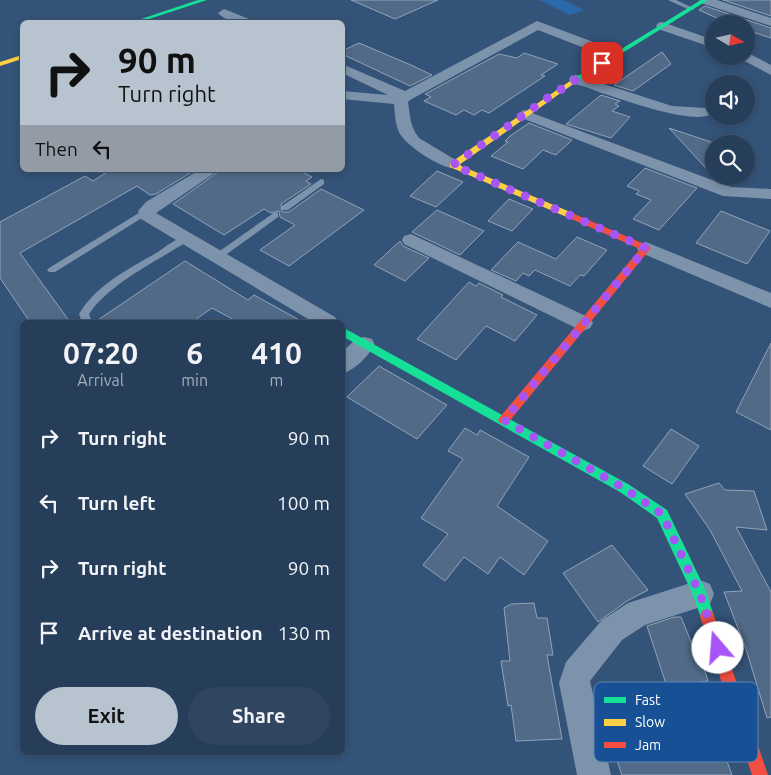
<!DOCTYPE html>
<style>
body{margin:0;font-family:Ubuntu,sans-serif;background:#2f4560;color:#f1f3f6;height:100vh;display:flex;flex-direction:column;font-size:19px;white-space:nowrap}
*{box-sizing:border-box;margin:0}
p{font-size:16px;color:#a4aebb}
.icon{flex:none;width:28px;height:28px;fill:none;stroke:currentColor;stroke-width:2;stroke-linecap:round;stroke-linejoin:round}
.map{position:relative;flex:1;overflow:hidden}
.details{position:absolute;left:20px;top:320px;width:325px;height:435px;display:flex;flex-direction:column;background:#273e5a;border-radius:8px;box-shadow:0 2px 8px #0003,0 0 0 1px #435770}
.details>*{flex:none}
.guide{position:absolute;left:20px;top:20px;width:325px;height:152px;border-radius:8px;box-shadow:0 2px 8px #0003,0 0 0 1px #435770;background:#b8c3d0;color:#111;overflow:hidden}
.needle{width:32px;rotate:99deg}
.tools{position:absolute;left:705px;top:15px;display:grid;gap:10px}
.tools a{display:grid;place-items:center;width:50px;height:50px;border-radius:50%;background:#273e5a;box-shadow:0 2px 8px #0003,0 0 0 1px #435770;font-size:25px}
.pin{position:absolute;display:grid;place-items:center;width:42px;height:42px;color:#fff;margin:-21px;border-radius:10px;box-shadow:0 2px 8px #0006}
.me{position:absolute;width:55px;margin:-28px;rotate:342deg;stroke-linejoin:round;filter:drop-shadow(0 0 4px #0008)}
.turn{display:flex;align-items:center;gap:18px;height:105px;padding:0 15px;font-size:22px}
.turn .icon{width:65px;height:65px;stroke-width:2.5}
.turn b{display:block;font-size:35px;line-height:42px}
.then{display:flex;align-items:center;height:48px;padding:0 15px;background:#0003;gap:10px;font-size:19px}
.eta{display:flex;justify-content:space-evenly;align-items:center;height:85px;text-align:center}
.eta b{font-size:30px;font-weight:600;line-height:35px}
.button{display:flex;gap:10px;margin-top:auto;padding:10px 15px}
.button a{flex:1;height:58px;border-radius:30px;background:#b8c3d0;color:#111;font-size:20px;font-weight:600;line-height:58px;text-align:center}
.button a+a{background:#2f4560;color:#f1f3f6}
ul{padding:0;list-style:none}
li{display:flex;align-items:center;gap:15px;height:65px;padding:0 15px}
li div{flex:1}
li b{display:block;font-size:19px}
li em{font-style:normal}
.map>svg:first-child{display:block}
</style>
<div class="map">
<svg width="771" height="775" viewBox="0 0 771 775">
<rect width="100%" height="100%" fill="#345378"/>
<!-- green -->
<polygon fill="#2c68ac" points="539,0 563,0 584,10 570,15"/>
<!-- building -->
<g fill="#516a87" stroke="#92a3b9">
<polygon points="351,0 438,0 395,19"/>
<polygon points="723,0 771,0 771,16"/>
<polygon points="705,6 771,28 771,38 746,30 746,24 730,24 699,10"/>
<polygon points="359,43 411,65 432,75 410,86 342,54 342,51"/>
<polygon points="662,52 671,64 633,91 614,85"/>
<polygon points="524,53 558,64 541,75 545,76 489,113 482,110 474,115 464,110 456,115 424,101 431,97 425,94 499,54 517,58"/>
<polygon points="601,95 620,101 615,104 619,106 612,111 630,117 611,138 566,124"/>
<polygon points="529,123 572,140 556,155 543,150 523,169 491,156 508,142 505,141 510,136"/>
<polygon points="669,128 714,143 714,177"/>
<polygon points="645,168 697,188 659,230 633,219 651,200 636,194 639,191 627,186"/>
<polygon points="110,170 195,170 156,194 150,195 137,186 20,253 70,322 30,322 0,278 0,222 85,176 93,181"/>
<polygon points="221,170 298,170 312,177 306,181 311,184 281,204 282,212 289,212 321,189 364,210 289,266 260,250 295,225 280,217 279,211 271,213 264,209 224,235 173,204"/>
<polygon points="437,171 463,182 436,207 410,196"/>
<polygon points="509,199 533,209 512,231 488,221"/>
<polygon points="437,210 484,231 460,255 412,232"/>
<polygon points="721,211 770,231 747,264 696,243"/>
<polygon points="577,237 607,250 584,276 580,275 570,286 535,270 529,276 523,273 516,281 491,270 518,242 556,259"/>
<polygon points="400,241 403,246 429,258 405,281 374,265"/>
<polygon points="185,261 248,300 254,295 303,322 238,322 212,308 192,322 95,322"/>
<polygon points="469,282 476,286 479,283 503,295 501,297 537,315 515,341 486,326 456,360 417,339"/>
<polygon points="771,343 771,430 736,412"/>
<polygon points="379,366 447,405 417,439 347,397"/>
<polygon points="465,428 477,435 480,430 529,457 497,506 548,541 524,575 500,557 488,574 464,557 445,581 423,565 448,534 421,518 463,459 448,451"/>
<polygon points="671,429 699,446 672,484 643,466"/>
<polygon points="719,483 725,490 754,491 767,530 736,527 771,592 771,717 767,718 746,649 724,592 742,591 710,530 685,494"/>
<polygon points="612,545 648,590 627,601 598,622 563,573"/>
<polygon points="534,603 537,618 547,618 553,655 547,655 562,739 516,741 511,705 508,706 501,661 510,661 504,608 511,604"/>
<polygon points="674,617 681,617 694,649 698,648 708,681 667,687 647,626"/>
<polygon points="709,712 732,775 622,775 615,755 633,751 624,722"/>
</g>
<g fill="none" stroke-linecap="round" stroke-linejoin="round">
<!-- lane -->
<g fill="#7d93ab" fill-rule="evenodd">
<polygon points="668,0 676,0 695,9 690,10"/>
<polygon points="321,179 324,180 324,184 288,210 282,210 282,206"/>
<polygon points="147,208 151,211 150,213 55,272 49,272 47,270 49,268"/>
<polygon points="275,212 278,213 278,217 220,259 214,259 214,255"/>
<path d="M185,236L188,237V241C157,261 110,283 89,314L92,322H82L79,314C96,285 130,268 158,252C166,246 176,239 185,236Z"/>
</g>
<!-- street -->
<g fill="#7d93ab" fill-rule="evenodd">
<polygon points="699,0 717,0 771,18 771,26 701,3"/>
<path d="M224,9L249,19L251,22C240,23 226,22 218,13Z"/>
<path d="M537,21L620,52L622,55L620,58H610L538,30L410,100L408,102C410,115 410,127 419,138L459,162L461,165L459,168C445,172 408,147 400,134C395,125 395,114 394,104L342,99V91L388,95L342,73V64L405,91Z"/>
<polygon points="662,22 714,40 714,48 658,29 656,26 658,23"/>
<polygon points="746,52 771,65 771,75 741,59 739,56 746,56"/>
<path d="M576,75L672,106L706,108L713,112C700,131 592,89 571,82L569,79L571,76Z"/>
<polygon points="524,110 731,187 771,189 771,199 723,196 519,117 517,114"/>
<polygon points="199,170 219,170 156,213 335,317 338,322 313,322 141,219 138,211 146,202"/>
<polygon points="411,234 590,318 593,323 590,328 583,331 576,328 404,244 402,240 404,236"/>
<polygon points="646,242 771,293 771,308 639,252 637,248 639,244"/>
<path d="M364,337L372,339L375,345C368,356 355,370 342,374V352L356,339Z"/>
<polygon points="700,580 710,584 714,594 710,604 645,625 622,640 590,681 611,775 577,775 559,683 566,662 602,620 628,603"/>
</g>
<!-- fast -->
<g fill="#16e098" fill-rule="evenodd">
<polygon points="198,0 207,0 140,22 132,22"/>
<polygon points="701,0 708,0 577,81 571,80"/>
<polygon points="342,327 628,484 667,510 705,589 714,616 712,621 707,623 702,621 693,595 657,518 620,492 342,336"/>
</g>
<!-- slow -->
<g fill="#ffcf43" fill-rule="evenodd">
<polygon points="22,55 22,59 0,66 0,62"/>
<polygon points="573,79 579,80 459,165 575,214 575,218 569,218 450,167 450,163"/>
</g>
<!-- jam -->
<g fill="#f24e42" fill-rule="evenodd">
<polygon points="572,213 649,246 651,248 508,423 500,423 498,420 500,417 640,249 569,218 568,216"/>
<polygon points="707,609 712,611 714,616 768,775 752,775 700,616 702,611"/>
</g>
</g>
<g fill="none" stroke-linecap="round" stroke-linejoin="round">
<!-- route -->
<polyline stroke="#a855f7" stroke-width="9" stroke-dasharray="0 16.2" points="602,63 549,97 453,165 646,248 504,420 624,488 662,514 700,594 718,648"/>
</g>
<!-- legend -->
<rect x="594" y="682" width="164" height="80" rx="8" fill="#175095" stroke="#5d84b5" stroke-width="1"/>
<rect x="604" y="697" width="22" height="6" fill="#16e098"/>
<rect x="604" y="719" width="22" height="7" fill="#ffcf43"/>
<rect x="604" y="742" width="22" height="6" fill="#f24e42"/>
<g font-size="14" fill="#fff">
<text x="635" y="705">Fast</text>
<text x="635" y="727">Slow</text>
<text x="635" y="750">Jam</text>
</g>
</svg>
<div class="tools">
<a><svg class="needle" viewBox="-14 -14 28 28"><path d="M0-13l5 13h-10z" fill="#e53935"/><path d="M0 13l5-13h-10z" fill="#a4aebb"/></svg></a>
<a><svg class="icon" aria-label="sound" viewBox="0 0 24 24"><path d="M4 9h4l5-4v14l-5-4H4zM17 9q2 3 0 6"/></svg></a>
<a><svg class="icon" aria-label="search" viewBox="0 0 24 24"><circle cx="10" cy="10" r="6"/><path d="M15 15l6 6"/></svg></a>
</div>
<div class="pin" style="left:602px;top:63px;background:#d93025"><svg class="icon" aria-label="arrive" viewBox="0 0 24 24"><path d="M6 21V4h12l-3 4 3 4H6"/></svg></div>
<svg class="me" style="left:718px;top:648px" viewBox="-20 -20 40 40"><circle r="19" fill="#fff"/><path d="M0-13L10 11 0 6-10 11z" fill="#a855f7"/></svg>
<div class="guide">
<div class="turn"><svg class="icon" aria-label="right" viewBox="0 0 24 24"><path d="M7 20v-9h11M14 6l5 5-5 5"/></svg><div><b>90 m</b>Turn right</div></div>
<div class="then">Then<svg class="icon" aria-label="left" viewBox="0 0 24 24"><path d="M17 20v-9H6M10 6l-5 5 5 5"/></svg></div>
</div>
<section class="details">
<div class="eta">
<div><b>07:20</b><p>Arrival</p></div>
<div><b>6</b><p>min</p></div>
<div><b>410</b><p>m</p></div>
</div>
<ul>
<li><svg class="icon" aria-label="right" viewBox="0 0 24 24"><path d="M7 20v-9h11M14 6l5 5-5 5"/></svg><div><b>Turn right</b></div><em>90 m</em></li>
<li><svg class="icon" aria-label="left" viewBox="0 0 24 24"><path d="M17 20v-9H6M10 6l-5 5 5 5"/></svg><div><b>Turn left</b></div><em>100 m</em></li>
<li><svg class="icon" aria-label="right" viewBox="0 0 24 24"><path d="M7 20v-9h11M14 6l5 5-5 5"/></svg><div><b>Turn right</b></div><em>90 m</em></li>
<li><svg class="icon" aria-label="arrive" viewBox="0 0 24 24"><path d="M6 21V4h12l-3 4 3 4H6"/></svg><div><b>Arrive at destination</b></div><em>130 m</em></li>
</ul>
<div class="button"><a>Exit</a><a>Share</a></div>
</section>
</div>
